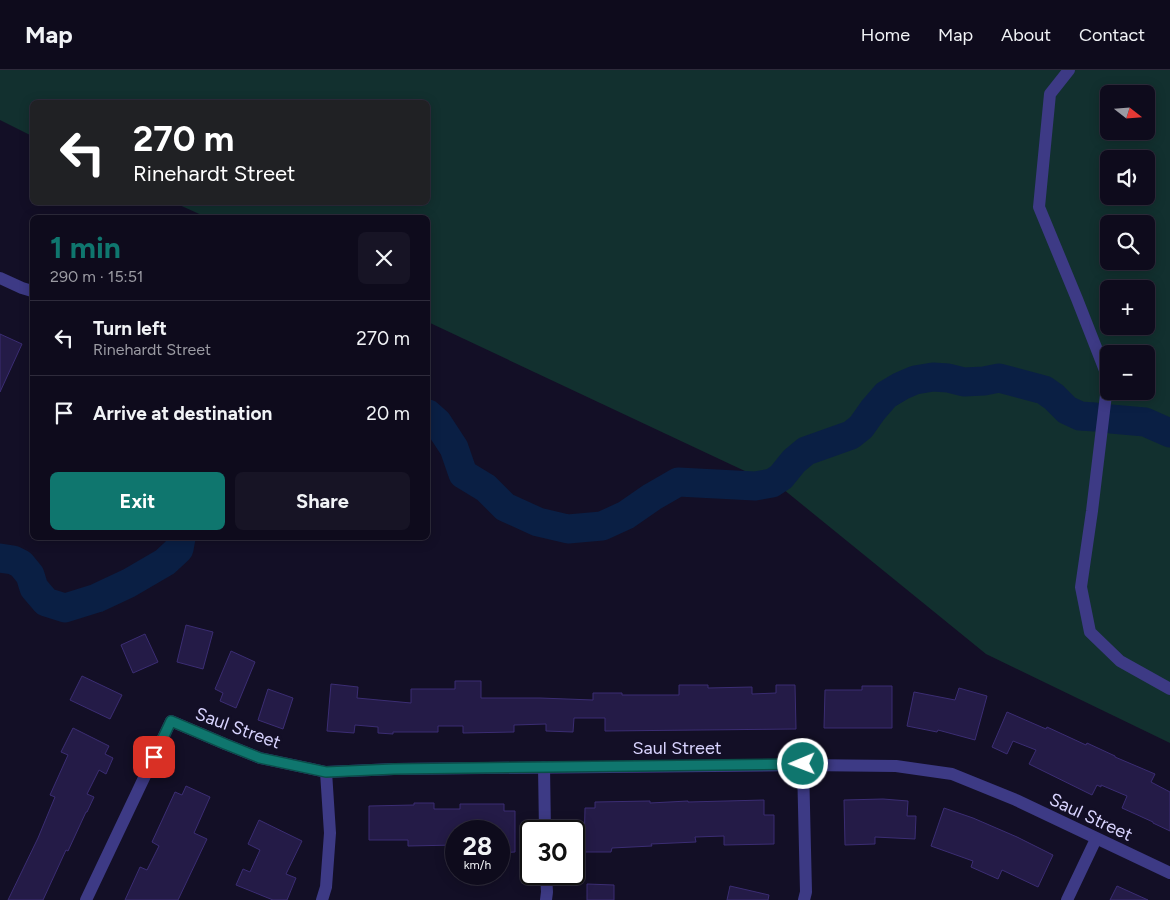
<!DOCTYPE html>
<meta charset="utf-8">
<style>
body{margin:0;font-family:Figtree,sans-serif;background:#171425;color:#f1f3f6;height:100vh;display:flex;flex-direction:column;font-size:19px;white-space:nowrap}
*{box-sizing:border-box;margin:0}
p{font-size:16px;color:#9b9ba3}
.icon{flex:none;width:28px;height:28px;fill:none;stroke:currentColor;stroke-width:2;stroke-linecap:round;stroke-linejoin:round}
.map{position:relative;flex:1;overflow:hidden}
.sheet{position:absolute;left:30px;top:145px;width:400px;height:325px;display:flex;flex-direction:column;background:#0e0b1c;border-radius:8px;box-shadow:0 2px 12px #0003,0 0 0 1px #2e2b3b}
.sheet>*{flex:none}
.banner{position:absolute;left:30px;top:30px;width:400px;height:105px;border-radius:8px;box-shadow:0 2px 12px #0003,0 0 0 1px #2e2b3b;background:#202124;color:#fff;overflow:hidden}
.needle{width:32px;rotate:107deg}
.tools{position:absolute;left:1100px;top:15px;display:grid;gap:10px}
.tools a{display:grid;place-items:center;width:55px;height:55px;border-radius:8px;background:#0e0b1c;box-shadow:0 2px 12px #0003,0 0 0 1px #2e2b3b;font-size:25px}
.speed{position:absolute;left:445px;top:750px;display:flex;gap:10px;font-size:25px;font-weight:700;text-align:center}
.speed>*{display:grid;place-content:center;width:65px;height:65px;border-radius:50%;background:#0e0b1c;box-shadow:0 2px 12px #0003,0 0 0 1px #2e2b3b;line-height:1}
.speed small{font-size:12px;font-weight:400}
.speed .limit{border:2px solid #111;border-radius:8px;background:#fff;color:#111}
.pin{position:absolute;display:grid;place-items:center;width:42px;height:42px;color:#fff;margin:-21px;border-radius:10px;box-shadow:0 2px 8px #0006}
.me{position:absolute;width:55px;margin:-28px;rotate:269deg;stroke-linejoin:round;filter:drop-shadow(0 0 4px #0008)}
.turn{display:flex;align-items:center;gap:18px;height:105px;padding:0 20px;font-size:22px}
.turn .icon{width:65px;height:65px;stroke-width:2.5}
.turn b{display:block;font-size:35px;line-height:42px}
.round{display:grid;place-items:center;flex:none;width:52px;height:52px;border-radius:8px;background:#171425}
.head{display:flex;align-items:center;justify-content:space-between;height:85px;padding:0 20px}
h1{font-size:30px;font-weight:700;line-height:38px;color:#0f766e}
.primary-button{display:flex;gap:10px;margin-top:auto;padding:10px 20px}
.primary-button a{flex:1;height:58px;border-radius:8px;background:#0f766e;color:#fff;font-size:20px;font-weight:700;line-height:58px;text-align:center}
.primary-button a+a{background:#171425;color:#f1f3f6}
ul{padding:0;list-style:none}
li{display:flex;align-items:center;gap:15px;height:75px;padding:0 20px;border-top:1px solid #2e2b3b}
li div{flex:1}
li b{display:block;font-size:19px}
li em{font-style:normal}
header{display:flex;align-items:center;gap:30px;box-sizing:border-box;height:70px;padding:0 25px;background:#0e0b1c;border-bottom:1px solid #2e2b3b}
header strong{font-size:24px}
nav{display:flex;gap:28px;margin-inline-start:auto;font-size:18px}
.map>svg:first-child{display:block}
</style>
<header>
<strong>Map</strong>
<nav><a>Home</a><a>Map</a><a>About</a><a>Contact</a></nav>
</header>
<div class="map">
<svg width="1170" height="830" viewBox="0 0 1170 830">
<rect width="100%" height="100%" fill="#130f26"/>
<!-- green -->
<path fill="#12302f" fill-rule="evenodd" d="M0,0H1170V673L986,584L783,419L428,252V148L206,147L175,133L428,132V32H32V66L0,50ZM1109,24H1146V61H1109ZM1109,89H1146V126H1109ZM1109,154H1146V191H1109ZM1109,219H1146V256H1109ZM1109,284H1146V321H1109Z"/>
<g fill="none" stroke-linecap="round" stroke-linejoin="round">
<!-- river -->
<g stroke="#0a1f44" stroke-width="29">
<polyline points="428,344 437,352 454,378 463,404 486,418 505,437 538,452 568,459 602,456 626,445 652,427 678,412 755,416 772,413 781,407 794,391 806,381 851,365 861,357 873,340 886,325 901,316 915,310 933,307 948,308 964,312 984,311 999,308 1044,320 1054,327 1067,340 1080,346 1095,347"/>
<polyline points="1111,349 1145,352 1170,363"/>
<polyline points="0,488 13,490 21,494 30,505 34,518 46,532 65,538 97,528 129,513 165,492 179,479 181,468"/>
</g>
</g>
<!-- building -->
<g fill="#241b47" stroke="#3b2d73">
<polygon points="0,264 22,274 0,322"/>
<polygon points="186,555 213,562 203,599 177,592"/>
<polygon points="145,564 158,592 133,603 121,575"/>
<polygon points="231,581 255,592 236,638 220,631 223,623 215,619"/>
<polygon points="82,606 122,625 110,649 70,630"/>
<polygon points="455,611 481,611 481,628 540,628 593,630 593,623 622,623 622,625 679,625 679,615 708,615 708,618 752,617 752,624 776,623 776,615 795,615 796,659 605,661 605,648 574,648 573,662 546,661 546,654 514,655 514,662 463,663 463,656 438,656 438,662 393,662 393,664 378,663 378,657 355,655 354,663 327,661 331,614 358,617 357,628 411,633 411,619 455,619"/>
<polygon points="862,616 892,616 892,658 824,658 825,620 862,620"/>
<polygon points="959,618 987,626 975,670 938,660 937,662 907,656 914,622 955,630"/>
<polygon points="268,619 293,628 283,659 258,650"/>
<polygon points="1007,642 1046,659 1047,657 1086,675 1087,673 1115,686 1115,687 1155,704 1151,712 1170,722 1170,761 1153,753 1153,752 1122,738 1127,726 1101,715 1101,717 1097,715 1092,725 1029,694 1036,680 1013,671 1007,684 992,677"/>
<polygon points="73,658 109,676 105,684 113,688 106,704 99,700 87,724 94,727 87,742 86,742 68,781 66,780 43,830 8,830 38,768 55,727 50,725 68,685 61,682"/>
<polygon points="186,716 210,727 194,763 207,769 178,830 125,830 140,797 147,800 159,776 152,772 175,722 182,725"/>
<polygon points="883,729 908,731 907,746 916,746 915,769 875,767 875,774 845,775 844,730"/>
<polygon points="764,730 764,745 774,745 774,774 724,775 724,766 695,767 696,772 651,774 652,776 612,778 611,782 584,782 585,738 595,738 595,732 650,731 650,733 688,731 688,732"/>
<polygon points="414,733 434,733 434,739 460,739 460,734 504,734 504,741 515,741 515,782 499,783 499,761 456,761 456,775 408,776 408,770 369,770 369,736 414,735"/>
<polygon points="944,738 973,748 1017,767 1053,785 1038,817 1002,800 998,809 971,797 973,791 931,776"/>
<polygon points="259,750 302,771 286,804 296,808 287,830 273,830 236,815 243,799 250,802 260,780 248,774"/>
<polygon points="587,814 614,815 614,830 587,830"/>
<polygon points="730,816 769,825 768,830 727,830"/>
<polygon points="1117,816 1148,830 1110,830"/>
</g>
<g fill="none" stroke-linecap="round" stroke-linejoin="round">
<!-- minor -->
<g stroke="#3d3a85" stroke-width="12">
<polyline points="1069,0 1050,24 1039,137 1077,229 1108,308 1092,441 1081,517 1090,562 1120,591 1170,619"/>
<polyline points="0,208 22,218 32,221"/>
<polyline points="803,695 806,822 804,830"/>
<polyline points="544,697 545,761"/>
<polyline points="86,830 171,651 225,674 260,688 326,702 394,699 803,695 896,696 952,704 1016,730 1170,803"/>
<polyline points="322,830 326,817 330,763 326,702"/>
<polyline points="546,830 547,822 546,804"/>
<polyline points="1067,830 1096,769"/>
</g>
</g>
<g fill="none" stroke-linecap="round" stroke-linejoin="round">
<!-- route casing -->
<g stroke="#0a4d48" stroke-width="12">
<polyline id="route" points="154,687 171,651 225,674 260,688 326,702 394,699 803,694"/>
</g>
<!-- route -->
<use href="#route" stroke="#0f766e" stroke-width="9"/>
</g>
<g text-anchor="middle" stroke-width="5" stroke-linejoin="round" paint-order="stroke">
<!-- street labels -->
<g font-size="18" fill="#d9d4ff" stroke="#130f26">
<text transform="translate(238 658) rotate(20)" y="6">Saul Street</text>
<text x="677" y="684">Saul Street</text>
<text transform="translate(1091 747) rotate(25)" y="6">Saul Street</text>
</g>
</g>
</svg>
<div class="tools">
<a><svg class="needle" viewBox="-14 -14 28 28"><path d="M0-13l5 13h-10z" fill="#e53935"/><path d="M0 13l5-13h-10z" fill="#9b9ba3"/></svg></a>
<a><svg class="icon" aria-label="sound" viewBox="0 0 24 24"><path d="M4 9h4l5-4v14l-5-4H4zM17 9q2 3 0 6"/></svg></a>
<a><svg class="icon" aria-label="search" viewBox="0 0 24 24"><circle cx="10" cy="10" r="6"/><path d="M15 15l6 6"/></svg></a>
<a>+</a>
<a>−</a>
</div>
<div class="speed"><div>28<small>km/h</small></div><div class="limit">30</div></div>
<div class="pin" style="left:154px;top:687px;background:#d93025"><svg class="icon" aria-label="arrive" viewBox="0 0 24 24"><path d="M6 21V4h12l-3 4 3 4H6"/></svg></div>
<svg class="me" style="left:803px;top:694px" viewBox="-20 -20 40 40"><circle r="17" fill="#0f766e" stroke="#fff" stroke-width="3"/><path d="M0-11L8 9 0 5-8 9z" fill="#fff"/></svg>
<div class="banner">
<div class="turn"><svg class="icon" aria-label="left" viewBox="0 0 24 24"><path d="M17 20v-9H6M10 6l-5 5 5 5"/></svg><div><b>270 m</b>Rinehardt Street</div></div>
</div>
<section class="sheet">
<div class="head"><div><h1>1 min</h1><p>290 m · 15:51</p></div><a class="round"><svg class="icon" aria-label="close" viewBox="0 0 24 24"><path d="M6 6l12 12M18 6L6 18"/></svg></a></div>
<ul>
<li><svg class="icon" aria-label="left" viewBox="0 0 24 24"><path d="M17 20v-9H6M10 6l-5 5 5 5"/></svg><div><b>Turn left</b><p>Rinehardt Street</p></div><em>270 m</em></li>
<li><svg class="icon" aria-label="arrive" viewBox="0 0 24 24"><path d="M6 21V4h12l-3 4 3 4H6"/></svg><div><b>Arrive at destination</b></div><em>20 m</em></li>
</ul>
<div class="primary-button"><a>Exit</a><a>Share</a></div>
</section>
</div>
